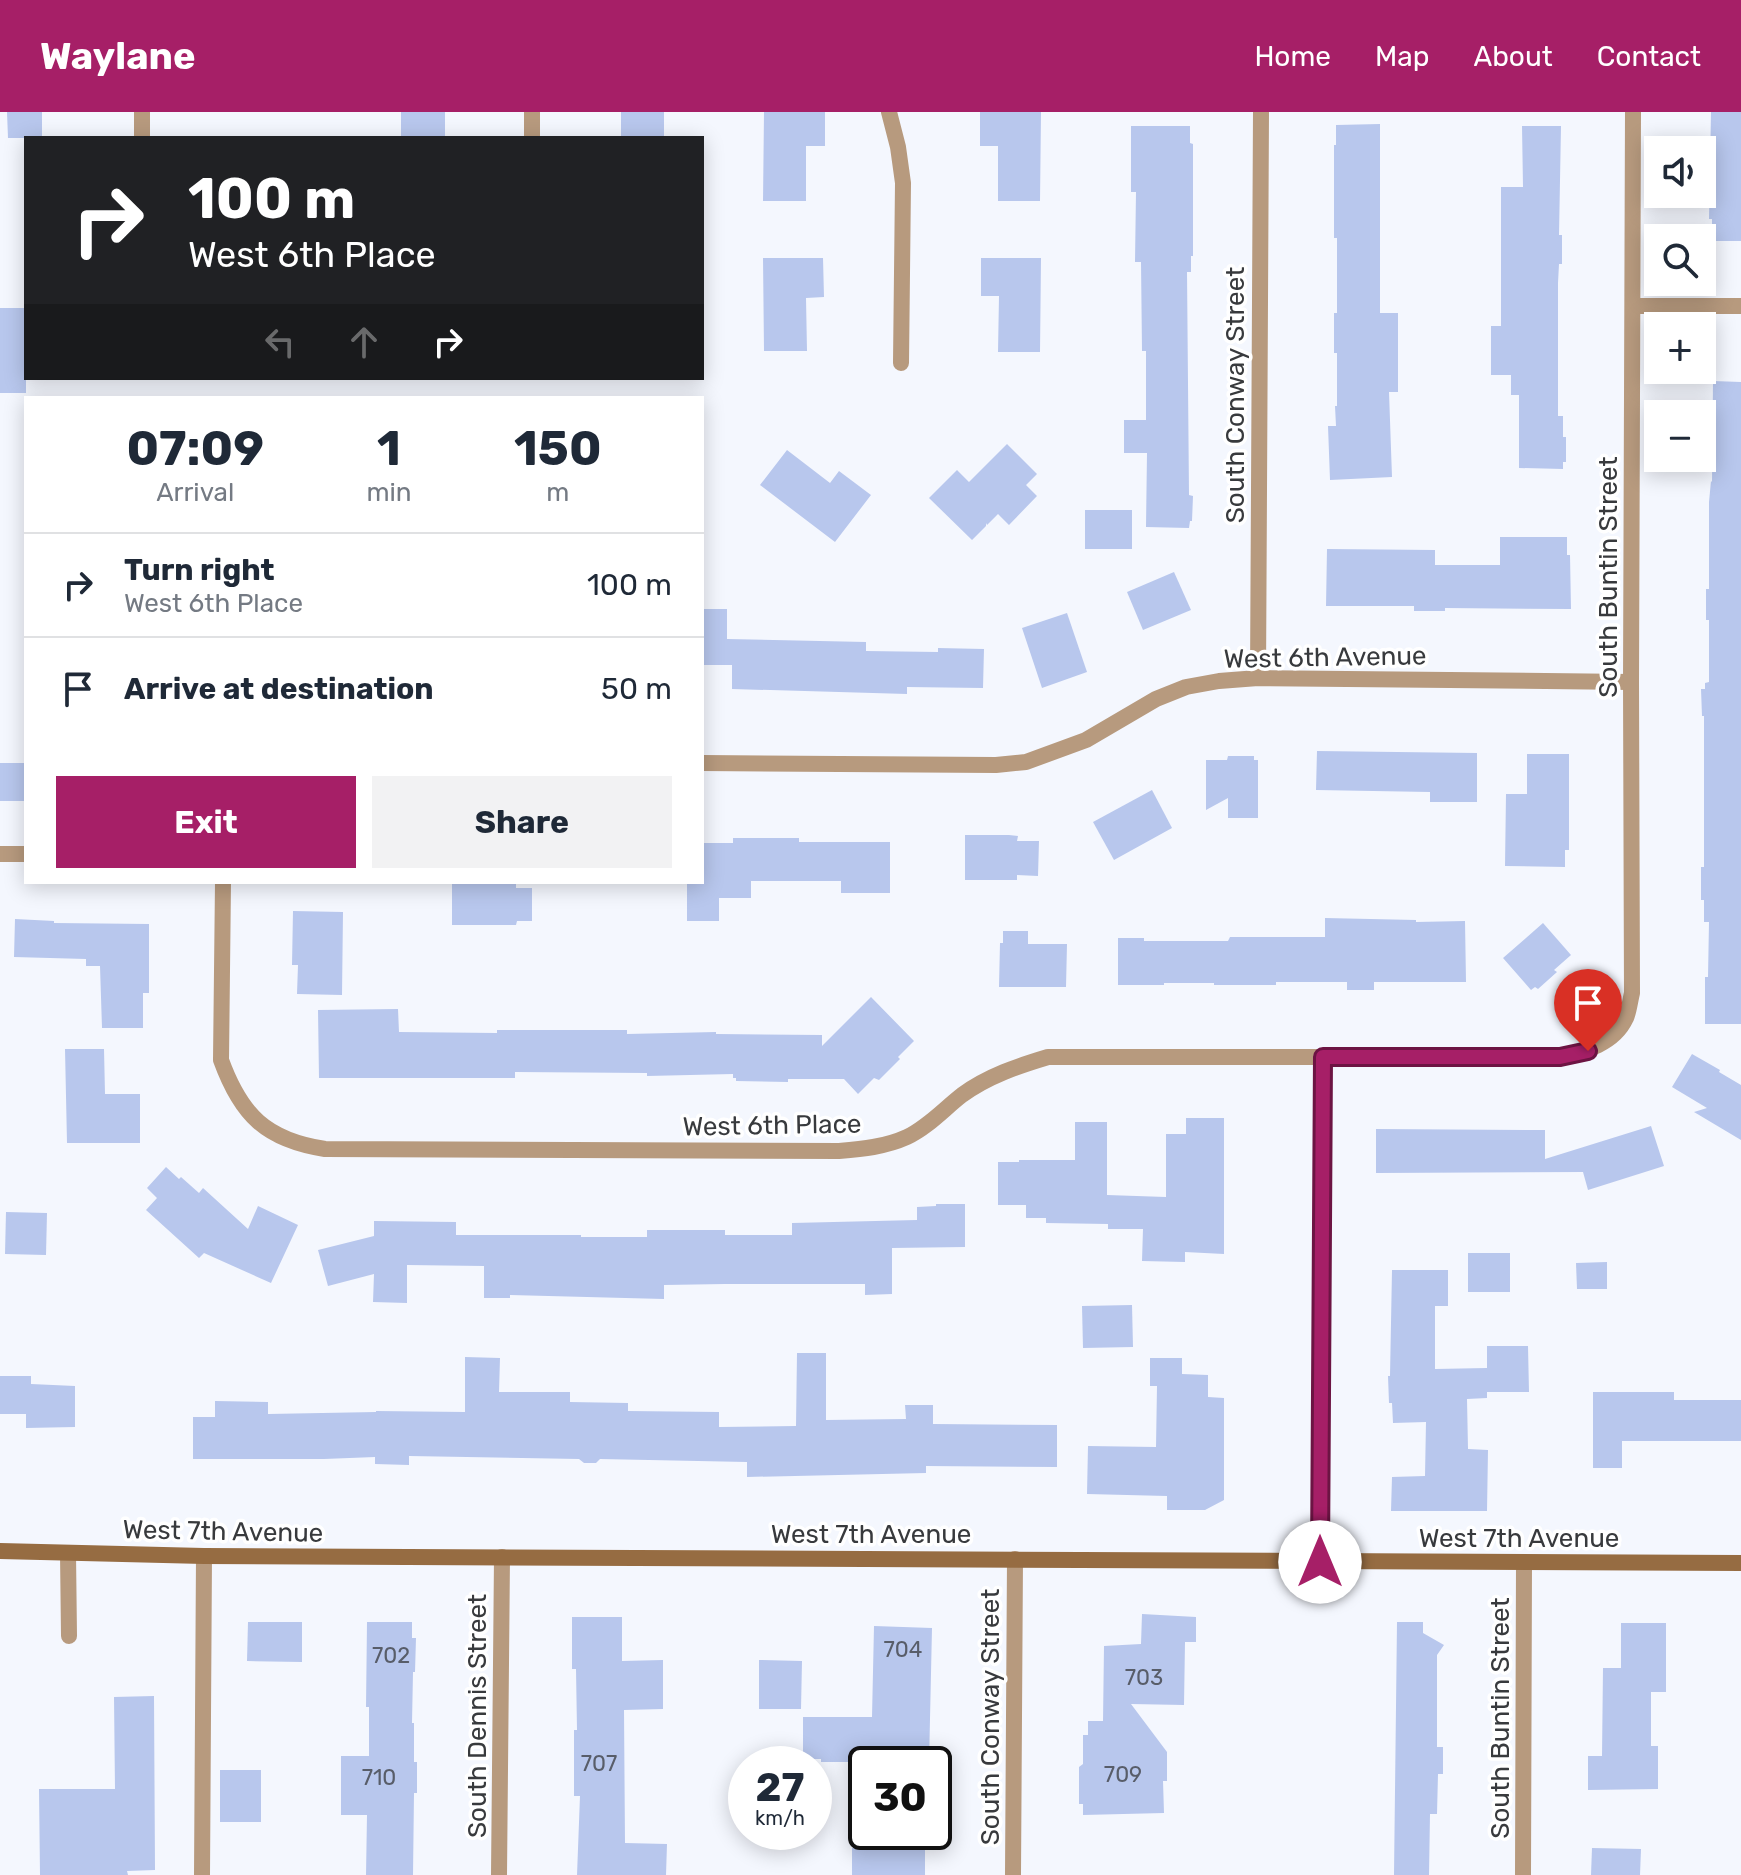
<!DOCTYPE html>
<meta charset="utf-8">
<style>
body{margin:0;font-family:Rubik,sans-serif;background:#f2f2f3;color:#1f2937;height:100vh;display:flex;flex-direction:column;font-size:30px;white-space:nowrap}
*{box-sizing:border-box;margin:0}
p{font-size:26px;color:#747a83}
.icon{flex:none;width:44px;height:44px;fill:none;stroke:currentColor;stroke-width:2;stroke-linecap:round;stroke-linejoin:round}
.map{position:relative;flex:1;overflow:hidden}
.sheet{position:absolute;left:24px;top:284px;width:680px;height:488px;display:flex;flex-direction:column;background:#fff;border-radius:0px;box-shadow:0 4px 20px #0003}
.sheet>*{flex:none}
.banner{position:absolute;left:24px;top:24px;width:680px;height:244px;border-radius:0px;box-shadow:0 4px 20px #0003;background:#202124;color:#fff;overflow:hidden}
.tools{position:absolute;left:1644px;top:24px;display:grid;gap:16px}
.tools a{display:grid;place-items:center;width:72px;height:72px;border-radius:0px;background:#fff;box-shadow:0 4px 20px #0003;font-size:40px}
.speed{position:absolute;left:728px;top:1634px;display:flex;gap:16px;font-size:40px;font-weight:700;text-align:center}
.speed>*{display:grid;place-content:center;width:104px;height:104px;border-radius:50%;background:#fff;box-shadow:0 4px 20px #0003;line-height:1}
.speed small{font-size:20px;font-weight:400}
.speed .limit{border:4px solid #111;border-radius:12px;background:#fff;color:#111}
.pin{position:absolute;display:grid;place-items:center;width:68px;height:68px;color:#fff;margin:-82px -34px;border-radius:50% 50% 50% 0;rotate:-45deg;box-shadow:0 0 8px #0007}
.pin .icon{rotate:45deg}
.me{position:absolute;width:88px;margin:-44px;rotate:0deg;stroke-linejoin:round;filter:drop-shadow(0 0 6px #0008)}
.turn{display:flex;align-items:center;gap:28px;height:168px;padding:0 32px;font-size:36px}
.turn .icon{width:104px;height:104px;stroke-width:2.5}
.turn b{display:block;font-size:56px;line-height:68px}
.lanes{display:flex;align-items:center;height:76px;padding:0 32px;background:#0003;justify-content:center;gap:40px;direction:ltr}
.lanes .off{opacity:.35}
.eta{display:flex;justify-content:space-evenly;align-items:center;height:136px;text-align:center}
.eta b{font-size:48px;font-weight:700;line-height:56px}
.cta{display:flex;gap:16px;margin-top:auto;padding:16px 32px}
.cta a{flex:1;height:92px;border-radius:0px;background:#a61f67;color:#fff;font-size:32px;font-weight:700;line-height:92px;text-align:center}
.cta a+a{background:#f2f2f3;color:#1f2937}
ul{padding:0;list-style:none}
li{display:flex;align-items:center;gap:24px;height:104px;padding:0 32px;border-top:2px solid #e0e1e3}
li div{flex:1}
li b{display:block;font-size:30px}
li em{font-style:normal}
header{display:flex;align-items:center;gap:48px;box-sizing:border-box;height:112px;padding:0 40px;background:#a61f67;color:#fff}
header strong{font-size:38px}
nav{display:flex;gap:44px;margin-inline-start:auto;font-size:28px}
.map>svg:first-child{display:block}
</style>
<header>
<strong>Waylane</strong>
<nav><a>Home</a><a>Map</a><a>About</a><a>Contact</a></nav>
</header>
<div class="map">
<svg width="1741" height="1763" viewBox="0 0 1741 1763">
<rect width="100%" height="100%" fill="#f4f7fe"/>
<!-- building -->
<g fill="#b8c7ed">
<polygon points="7,0 42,0 42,26 8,26"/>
<rect x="401" y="0" width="44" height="26"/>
<rect x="621" y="0" width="43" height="26"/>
<polygon points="764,0 825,0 825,34 806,34 806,89 763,89"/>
<polygon points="980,0 1041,0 1040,89 998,89 998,34 980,34"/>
<polygon points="1711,0 1741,0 1741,129 1712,129 1712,107 1709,107"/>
<polygon points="1380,12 1380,201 1398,201 1398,280 1389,280 1392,365 1330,368 1328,314 1336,314 1335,294 1337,294 1337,241 1334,241 1334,201 1337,201 1337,126 1334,126 1334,33 1336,33 1336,13"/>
<polygon points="1131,14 1190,14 1190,31 1193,32 1193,144 1191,144 1191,160 1187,160 1189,383 1193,384 1192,409 1190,409 1189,416 1146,415 1147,341 1124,341 1124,308 1146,308 1146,239 1142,239 1141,150 1135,150 1136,80 1131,80"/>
<polygon points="1522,14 1561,14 1559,123 1562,123 1562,152 1559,152 1558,171 1558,304 1563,304 1563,325 1566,325 1566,350 1563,350 1563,357 1519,356 1519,283 1511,283 1511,263 1491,263 1491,214 1501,214 1501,75 1523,75"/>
<polygon points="763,146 823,146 824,185 806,186 807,239 764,239"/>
<polygon points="981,146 1041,146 1040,240 998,240 999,184 981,184"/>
<rect x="0" y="196" width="26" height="85"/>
<polygon points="1713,269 1741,270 1741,912 1705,912 1705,865 1708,865 1709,810 1704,810 1704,788 1701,788 1701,755 1704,755 1704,604 1702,604 1701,577 1705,577 1705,571 1709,570 1709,508 1706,508 1706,477 1709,477 1709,390 1711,369 1712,370"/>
<polygon points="1007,332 1037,362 1026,373 1037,384 1009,413 998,402 987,413 986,411 986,414 972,428 929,386 957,358 969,370"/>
<polygon points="787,338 830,371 839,359 871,383 835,430 760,373"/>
<rect x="1085" y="398" width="47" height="39"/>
<polygon points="1500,425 1567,425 1567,443 1570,443 1571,497 1445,496 1445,499 1414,499 1414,494 1326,494 1327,437 1435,438 1435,453 1500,453"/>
<polygon points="1174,460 1191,498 1143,518 1127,480"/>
<polygon points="702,497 727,497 727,527 866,530 866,539 938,540 938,536 984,537 983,576 907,575 907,582 732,577 732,553 702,553"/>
<polygon points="1067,501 1087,560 1042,576 1022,516"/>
<polygon points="1317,639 1477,641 1477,690 1430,690 1430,680 1316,678"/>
<polygon points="1527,642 1569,642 1569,738 1565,738 1565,755 1505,754 1506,682 1527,682"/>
<polygon points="1228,644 1254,644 1254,648 1258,648 1258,706 1228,706 1228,686 1206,698 1206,648 1227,648"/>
<rect x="0" y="651" width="26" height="38"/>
<polygon points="1152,678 1172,716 1114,748 1093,710"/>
<polygon points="965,723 1009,723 1018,724 1017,729 1039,729 1038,764 1017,763 1017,768 965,768"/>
<polygon points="733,726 799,726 799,730 890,730 890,781 841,781 841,769 751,769 751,786 719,786 719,809 687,809 687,770 702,770 702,731 733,731"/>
<polygon points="452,770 516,770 516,776 532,776 532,809 517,809 516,813 452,813"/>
<polygon points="293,799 343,800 342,883 297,882 298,853 292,853"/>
<polygon points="1325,806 1416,808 1416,810 1465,809 1466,870 1374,870 1374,878 1347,878 1347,870 1276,870 1276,873 1214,873 1214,871 1164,871 1164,873 1118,873 1118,826 1144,826 1144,829 1228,829 1230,825 1325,825"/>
<polygon points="15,807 54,809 54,811 149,812 149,881 143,881 143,916 102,916 100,854 86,854 86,847 14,845"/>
<polygon points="1543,811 1571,843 1554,858 1557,860 1538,877 1535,875 1531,878 1503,846"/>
<polygon points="1003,819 1028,819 1028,832 1067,832 1066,875 999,875 1000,831 1003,831"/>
<polygon points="871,885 914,929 898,945 900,947 879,968 874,966 858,982 844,967 788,967 788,970 736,969 736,966 733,966 733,962 647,964 647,961 515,960 515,966 319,966 318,898 398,897 399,920 497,921 497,918 627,918 627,922 716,920 716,922 822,923 822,934"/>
<polygon points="65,937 104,937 105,982 140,982 140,1031 67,1031"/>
<polygon points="1692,942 1720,958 1719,960 1741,973 1741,1028 1694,1000 1707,996 1672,975"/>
<polygon points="1186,1006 1224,1006 1224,1142 1185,1140 1185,1150 1142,1149 1143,1117 1108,1117 1108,1112 1046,1111 1046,1106 1026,1106 1026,1093 998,1093 998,1050 1019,1050 1019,1048 1075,1048 1075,1010 1107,1010 1107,1083 1166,1085 1166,1022 1186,1022"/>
<polygon points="1651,1014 1664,1054 1588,1078 1583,1060 1376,1061 1376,1017 1545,1018 1545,1047"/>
<polygon points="166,1055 179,1067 181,1065 199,1081 203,1076 248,1117 258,1094 298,1113 271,1171 204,1141 199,1146 146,1098 157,1086 147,1076"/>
<polygon points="936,1092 965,1092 965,1135 892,1136 892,1182 865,1183 865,1172 725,1172 664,1173 664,1187 510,1183 510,1186 484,1186 484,1154 407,1153 407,1191 373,1190 374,1162 328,1174 318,1138 374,1124 374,1109 456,1110 456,1123 581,1123 581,1125 647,1125 647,1118 725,1118 725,1123 792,1123 792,1111 917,1108 917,1095 936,1094"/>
<polygon points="6,1100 47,1101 46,1143 5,1142"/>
<rect x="1468" y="1141" width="42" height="39"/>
<polygon points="1607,1150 1607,1177 1577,1177 1576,1151"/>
<polygon points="1392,1158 1448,1158 1448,1194 1435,1194 1435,1257 1487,1256 1487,1234 1528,1234 1529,1280 1487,1280 1487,1286 1467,1287 1468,1337 1488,1338 1487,1399 1391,1399 1392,1365 1425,1364 1426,1310 1393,1311 1392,1291 1389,1291 1388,1264 1390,1264"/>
<polygon points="1132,1193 1133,1235 1083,1236 1082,1194"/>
<polygon points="797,1241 826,1241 826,1308 906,1307 905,1293 933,1293 933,1312 1057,1313 1057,1355 926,1354 926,1361 747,1365 747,1350 600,1347 596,1351 584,1351 579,1347 409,1344 409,1353 375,1352 375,1345 324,1347 193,1347 193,1305 215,1305 215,1289 268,1290 268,1302 376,1300 376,1299 465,1300 465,1245 500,1246 499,1280 570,1280 570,1290 628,1291 628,1299 719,1300 719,1315 796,1314"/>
<polygon points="1150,1246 1182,1246 1182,1262 1208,1263 1208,1285 1224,1286 1224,1388 1205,1398 1167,1398 1167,1384 1087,1382 1088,1334 1156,1335 1157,1274 1150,1274"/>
<polygon points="0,1264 31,1264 31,1272 75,1274 75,1315 26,1316 26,1302 0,1302"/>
<polygon points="1593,1280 1674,1280 1674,1288 1741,1288 1741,1329 1622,1329 1622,1356 1593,1356"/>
<polygon points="1142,1502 1196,1505 1196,1530 1185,1530 1184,1593 1131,1592 1167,1640 1167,1669 1163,1669 1164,1701 1083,1703 1083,1692 1079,1692 1079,1655 1083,1652 1083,1623 1088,1623 1088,1609 1103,1609 1104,1534 1141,1532"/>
<polygon points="572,1505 622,1505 622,1549 663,1548 663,1597 624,1598 625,1731 667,1732 666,1763 577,1763 580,1684 574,1684 574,1618 577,1618 576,1557 572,1557"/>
<polygon points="248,1510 302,1510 302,1550 247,1549"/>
<polygon points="367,1510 412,1510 412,1526 416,1526 415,1560 413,1560 412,1611 414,1611 414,1650 417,1650 417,1681 414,1681 413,1763 366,1763 367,1703 341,1703 341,1644 369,1644 369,1595 366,1595"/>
<polygon points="1397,1510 1423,1510 1423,1521 1444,1533 1437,1543 1437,1635 1443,1635 1443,1662 1438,1662 1437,1702 1430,1702 1429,1763 1394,1763"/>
<polygon points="1621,1511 1666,1511 1666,1580 1651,1580 1651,1634 1658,1634 1658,1677 1588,1678 1588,1644 1602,1644 1603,1556 1621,1556"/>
<polygon points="874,1514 932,1516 929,1652 856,1652 856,1650 821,1650 821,1647 803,1647 803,1605 872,1605"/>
<polygon points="759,1548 802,1549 801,1597 759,1597"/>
<polygon points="154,1584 155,1758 127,1759 128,1763 40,1763 39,1677 115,1677 114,1585"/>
<rect x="220" y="1658" width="41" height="52"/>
<polygon points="852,1736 925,1737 925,1763 852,1763"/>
<polygon points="1592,1736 1641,1737 1640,1763 1591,1763"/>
</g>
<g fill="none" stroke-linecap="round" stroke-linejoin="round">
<!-- lane -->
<g stroke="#b79a7e" stroke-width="16">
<polyline points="68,1441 69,1524"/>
<polyline points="202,1763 204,1444"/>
</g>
<!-- street -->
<g stroke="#b79a7e" stroke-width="16">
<polyline points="532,0 532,26"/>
<polyline points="889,0 898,35 903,71 901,251"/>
<polyline points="142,26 142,0"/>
<polyline points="1633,194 1741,194"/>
<polyline points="1258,566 1261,0"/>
<polyline points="702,651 996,653 1026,650 1086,628 1156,587 1186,575 1219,569 1258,566 1631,570"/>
<polyline points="0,742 26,742"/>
<path d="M223,770L221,948C241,1003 266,1028 325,1037L839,1039C862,1037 885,1035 907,1025C928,1015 944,997 962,983C988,964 1018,954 1048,945H1560C1586,939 1614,932 1626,906C1629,899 1630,889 1632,881L1631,570L1633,0"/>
<polyline points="1320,1450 1323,945"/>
<polyline points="499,1763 502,1445"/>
<polyline points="1013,1763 1015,1447"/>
<polyline points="1523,1763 1524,1450"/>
</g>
<!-- secondary -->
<polyline stroke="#966c42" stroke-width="16" points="0,1439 204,1444 1741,1451"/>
</g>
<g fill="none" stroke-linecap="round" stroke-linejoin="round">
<!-- route casing -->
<g stroke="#6c1443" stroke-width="20">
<polyline id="route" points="1320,1450 1323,945 1560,945 1588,939"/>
</g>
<!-- route -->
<use href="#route" stroke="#a61f67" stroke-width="14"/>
</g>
<g text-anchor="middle" stroke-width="7" stroke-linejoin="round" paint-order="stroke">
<!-- number labels -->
<g font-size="22" fill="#585d69">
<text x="903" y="1545">704</text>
<text x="391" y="1551">702</text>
<text x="1144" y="1573">703</text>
<text x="599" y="1659">707</text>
<text x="1123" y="1670">709</text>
<text x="379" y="1673">710</text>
</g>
<!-- street labels -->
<g font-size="26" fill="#383a3d" stroke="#fff">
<text transform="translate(1235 283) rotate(-90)" y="9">South Conway Street</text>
<text transform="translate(1608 465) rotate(-90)" y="9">South Buntin Street</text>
<text transform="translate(1325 545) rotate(-1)" y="9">West 6th Avenue</text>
<text transform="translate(772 1013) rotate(-1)" y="9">West 6th Place</text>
<text transform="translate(223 1419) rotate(1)" y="9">West 7th Avenue</text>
<text x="871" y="1431">West 7th Avenue</text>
<text x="1519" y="1435">West 7th Avenue</text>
<text transform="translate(477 1604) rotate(-90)" y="9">South Dennis Street</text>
<text transform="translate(990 1605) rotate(-90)" y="9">South Conway Street</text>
<text transform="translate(1500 1606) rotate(-90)" y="9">South Buntin Street</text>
</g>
</g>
</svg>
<div class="tools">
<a><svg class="icon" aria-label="sound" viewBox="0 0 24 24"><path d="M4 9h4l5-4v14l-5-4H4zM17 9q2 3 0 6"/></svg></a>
<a><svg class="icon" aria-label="search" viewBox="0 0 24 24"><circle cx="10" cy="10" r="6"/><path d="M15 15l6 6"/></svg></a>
<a>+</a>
<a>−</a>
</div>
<div class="speed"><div>27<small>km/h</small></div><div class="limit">30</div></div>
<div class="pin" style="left:1588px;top:939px;background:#d93025"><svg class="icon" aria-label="arrive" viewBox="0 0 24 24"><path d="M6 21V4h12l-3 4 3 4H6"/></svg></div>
<svg class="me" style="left:1320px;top:1450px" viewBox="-20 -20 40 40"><circle r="19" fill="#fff"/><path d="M0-13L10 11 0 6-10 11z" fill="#a61f67"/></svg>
<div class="banner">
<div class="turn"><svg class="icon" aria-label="right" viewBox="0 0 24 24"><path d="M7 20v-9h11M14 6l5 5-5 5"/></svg><div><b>100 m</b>West 6th Place</div></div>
<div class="lanes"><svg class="icon off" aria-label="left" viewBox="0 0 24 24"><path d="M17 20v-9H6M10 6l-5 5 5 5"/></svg><svg class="icon off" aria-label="ahead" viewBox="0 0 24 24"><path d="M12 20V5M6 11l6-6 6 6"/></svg><svg class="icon" aria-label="right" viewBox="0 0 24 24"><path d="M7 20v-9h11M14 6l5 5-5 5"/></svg></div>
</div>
<section class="sheet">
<div class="eta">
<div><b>07:09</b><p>Arrival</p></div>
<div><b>1</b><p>min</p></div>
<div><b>150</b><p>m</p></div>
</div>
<ul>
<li><svg class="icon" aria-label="right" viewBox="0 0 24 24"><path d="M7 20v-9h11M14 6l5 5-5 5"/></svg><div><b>Turn right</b><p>West 6th Place</p></div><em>100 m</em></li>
<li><svg class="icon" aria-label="arrive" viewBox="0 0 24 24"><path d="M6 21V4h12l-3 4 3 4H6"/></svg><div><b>Arrive at destination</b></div><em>50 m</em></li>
</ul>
<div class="cta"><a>Exit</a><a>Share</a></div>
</section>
</div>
